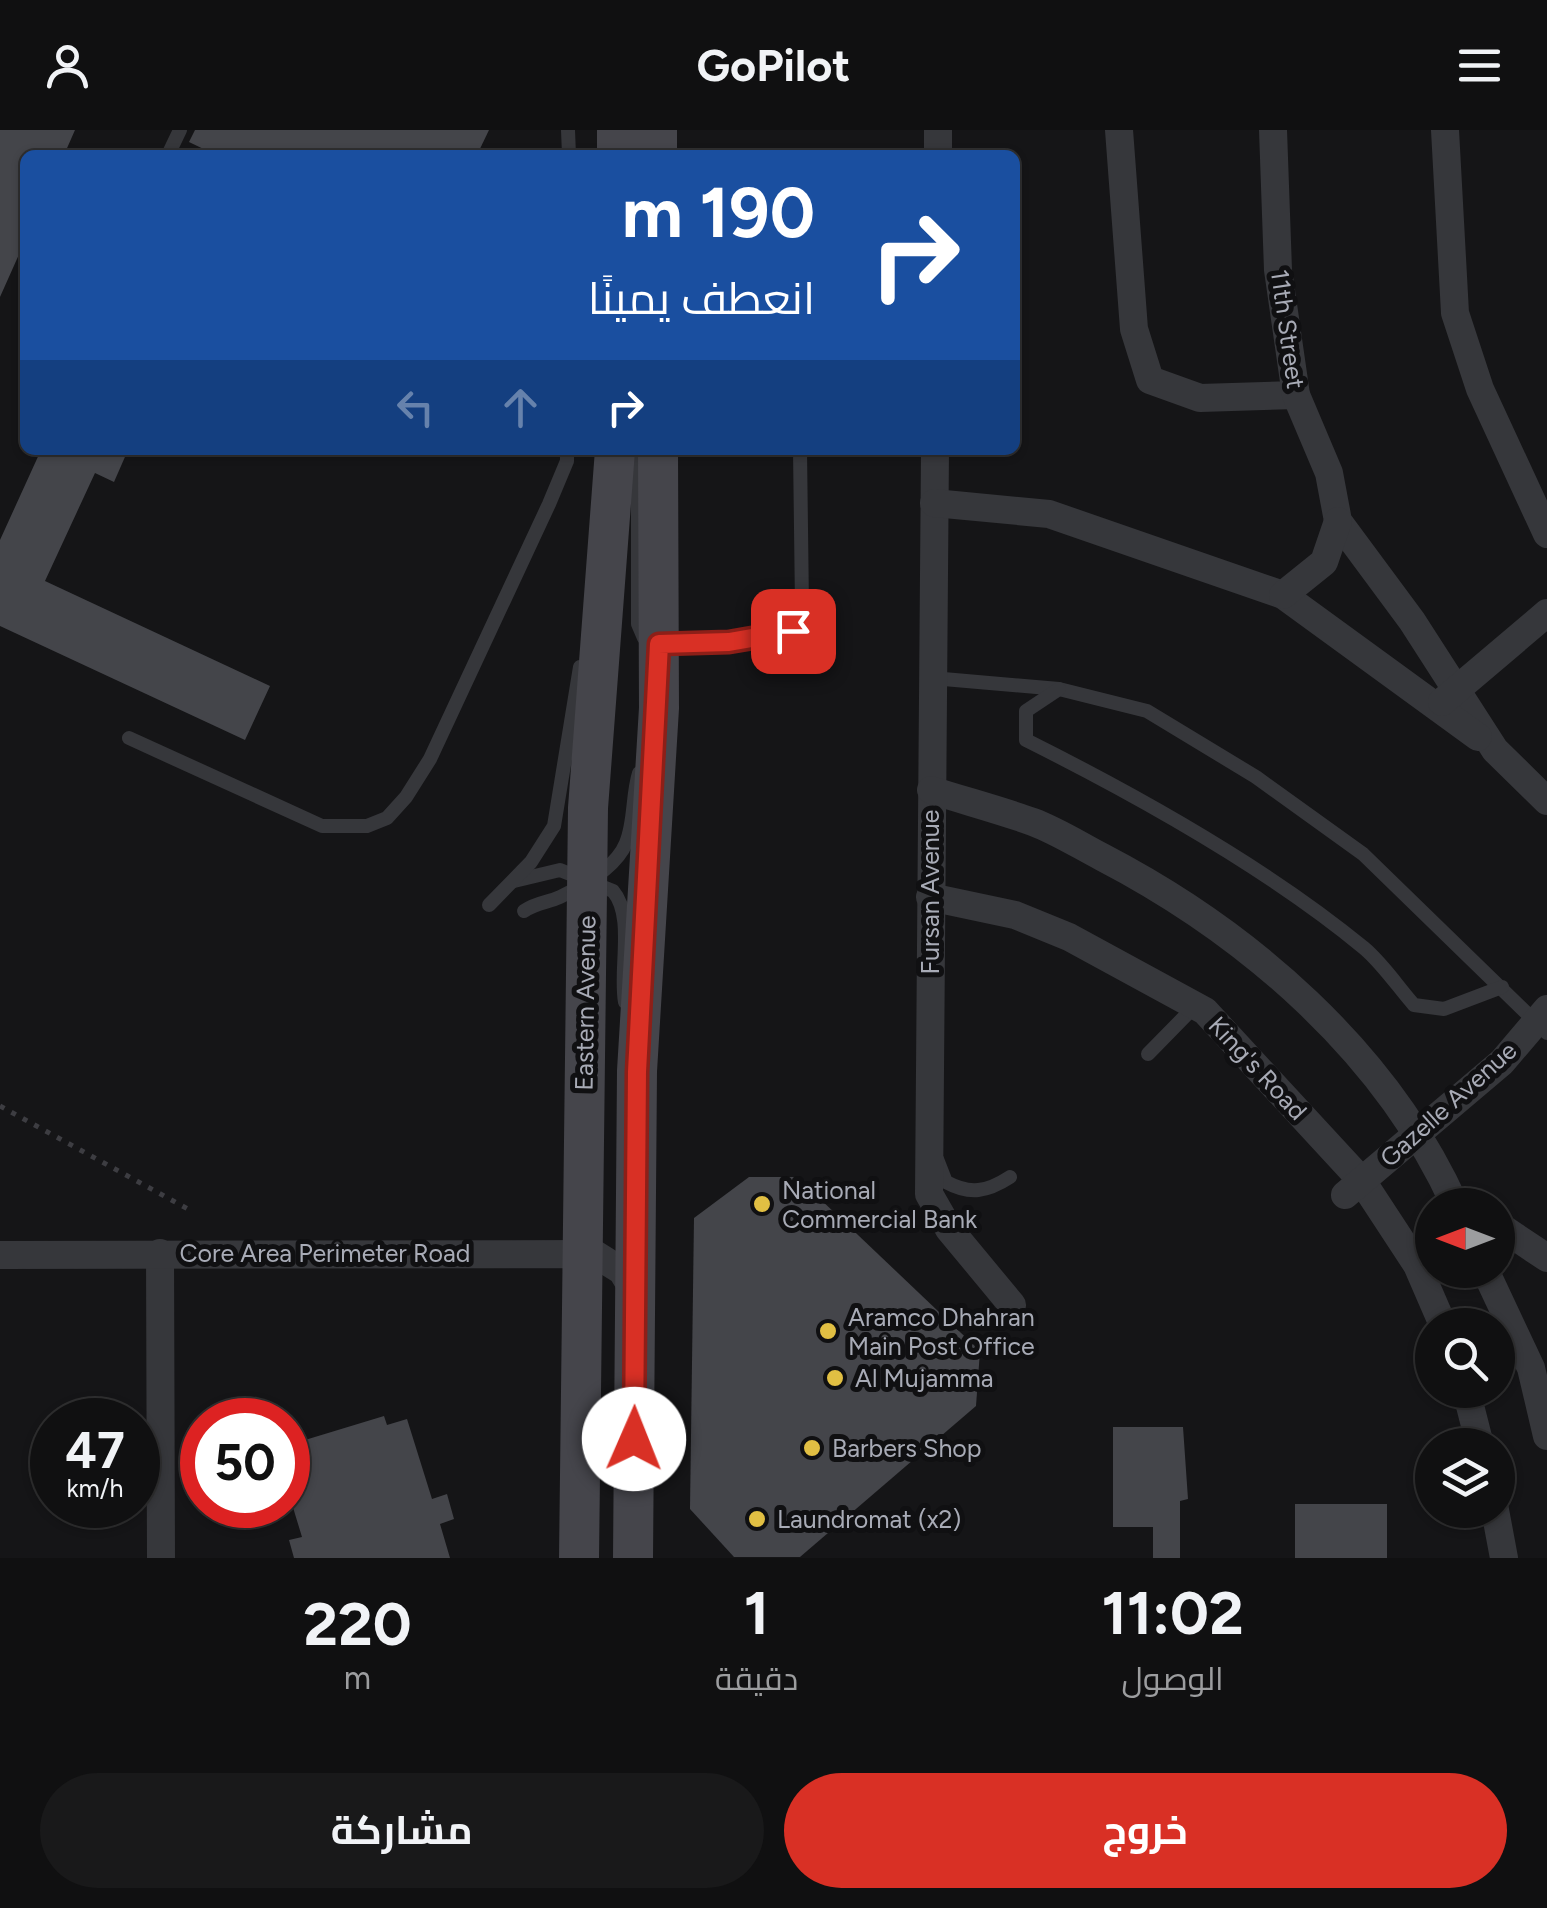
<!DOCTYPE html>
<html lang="ar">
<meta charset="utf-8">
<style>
body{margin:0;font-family:Figtree,Cairo,sans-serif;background:#19191a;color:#f1f3f6;direction:rtl;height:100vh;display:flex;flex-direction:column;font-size:38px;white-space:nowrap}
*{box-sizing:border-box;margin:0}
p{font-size:32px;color:#9c9d9f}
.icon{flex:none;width:55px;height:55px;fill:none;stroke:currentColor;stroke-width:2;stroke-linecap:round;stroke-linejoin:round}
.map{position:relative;height:1428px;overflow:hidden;direction:ltr}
.details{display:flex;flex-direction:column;background:#101011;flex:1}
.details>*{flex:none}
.guide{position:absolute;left:20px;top:20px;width:1000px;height:305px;border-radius:15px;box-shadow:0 2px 8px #0004,0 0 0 2px #303031;direction:rtl;background:#1a4fa0;color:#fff;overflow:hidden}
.needle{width:65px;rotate:270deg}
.buttons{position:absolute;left:1415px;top:1058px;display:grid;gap:20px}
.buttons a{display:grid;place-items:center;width:100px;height:100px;border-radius:50%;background:#101011;box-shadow:0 2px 8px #0004,0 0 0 2px #303031;font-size:50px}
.speed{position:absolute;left:30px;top:1268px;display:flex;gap:20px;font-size:50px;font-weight:700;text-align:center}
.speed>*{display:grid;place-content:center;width:130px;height:130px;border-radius:50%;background:#101011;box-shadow:0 2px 8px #0004,0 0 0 2px #303031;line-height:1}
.speed small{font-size:25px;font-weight:400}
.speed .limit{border:15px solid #d22;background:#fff;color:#111}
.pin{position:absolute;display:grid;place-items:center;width:85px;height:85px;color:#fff;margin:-42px;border-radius:20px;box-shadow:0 5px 15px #0006}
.me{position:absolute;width:110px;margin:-55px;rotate:1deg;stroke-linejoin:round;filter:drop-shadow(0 0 8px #0008)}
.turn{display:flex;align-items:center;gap:35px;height:210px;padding:0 40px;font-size:45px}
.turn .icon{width:130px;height:130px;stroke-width:2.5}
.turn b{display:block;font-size:70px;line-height:85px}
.lanes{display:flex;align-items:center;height:95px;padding:0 40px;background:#0003;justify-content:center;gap:50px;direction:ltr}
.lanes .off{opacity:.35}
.eta{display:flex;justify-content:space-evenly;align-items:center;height:170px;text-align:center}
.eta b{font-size:60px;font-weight:700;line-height:70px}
.button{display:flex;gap:20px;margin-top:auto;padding:20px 40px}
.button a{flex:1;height:115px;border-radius:60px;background:#d93025;color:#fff;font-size:40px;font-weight:700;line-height:115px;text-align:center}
.button a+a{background:#19191a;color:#f1f3f6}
header{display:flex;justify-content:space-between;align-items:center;height:130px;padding:0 40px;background:#101011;font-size:45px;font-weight:700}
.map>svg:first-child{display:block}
</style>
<header><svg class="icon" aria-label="menu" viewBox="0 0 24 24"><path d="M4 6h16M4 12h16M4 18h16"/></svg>GoPilot<svg class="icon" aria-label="person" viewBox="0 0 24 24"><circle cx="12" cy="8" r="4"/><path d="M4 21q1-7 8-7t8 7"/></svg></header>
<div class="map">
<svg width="1547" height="1428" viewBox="0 0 1547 1428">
<rect width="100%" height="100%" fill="#151517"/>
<!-- building -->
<g fill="#44454a">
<polygon points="0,0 75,0 64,25 25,25 25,111 0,167"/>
<polygon points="195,0 489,0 477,25 216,25 189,12"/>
<polygon points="41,320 128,320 114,352 95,343 45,451 270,556 245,610 0,496 0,410"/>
<polygon points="749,1047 797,1047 980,1221 976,1276 800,1427 734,1427 690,1379 694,1088"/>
<polygon points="384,1286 387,1295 407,1289 432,1369 447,1364 454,1389 440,1394 450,1428 294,1428 289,1410 302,1407 288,1361 288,1321 307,1315 305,1310"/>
<polygon points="1113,1297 1183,1297 1188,1369 1180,1371 1180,1428 1153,1428 1153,1397 1113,1397"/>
<rect x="1295" y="1374" width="92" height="54"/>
</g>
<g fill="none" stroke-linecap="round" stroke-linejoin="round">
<!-- path -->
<polyline stroke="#3d3d42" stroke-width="5" stroke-dasharray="5 8" stroke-linecap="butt" points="0,976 188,1079"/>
<!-- service -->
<g stroke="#36373b" stroke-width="14">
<polyline points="568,0 569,25"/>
<polyline points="168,25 180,0"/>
<path d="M638,320V494L644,508C671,528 760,507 793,501L802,476L800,320"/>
<polyline points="932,548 1059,559 1147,581 1256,647 1363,724 1547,903"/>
<path d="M1059,559L1026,581V610C1138,666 1267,738 1364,818C1383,834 1398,857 1414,875L1444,879L1502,857"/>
<polyline points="129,608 322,696 367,696 387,688 406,667 430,629 549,374 567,331 567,320"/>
<path d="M514,751L560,740L613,761C635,787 619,839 625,872"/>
<polyline points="489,775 531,732 554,696 580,537"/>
<path d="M524,781C537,772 547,773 560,767C583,756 616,738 626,713C635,692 632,665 639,643"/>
<polyline points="1148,924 1195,876"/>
<path d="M937,1029L946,1052C970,1065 987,1062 1010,1047"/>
</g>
<!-- minor -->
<g stroke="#36373b" stroke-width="28">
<polyline points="1119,0 1134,199 1150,250 1200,268 1296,265"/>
<polyline points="1273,0 1278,140 1296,265 1329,343 1338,391 1412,491 1495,620 1547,671"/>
<polyline points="1445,0 1455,183 1480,259 1547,404"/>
<polyline points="938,25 938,0"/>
<polyline points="935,320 929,1064 949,1099 1012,1175"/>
<polyline points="934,373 1049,384 1283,465 1478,607"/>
<polyline points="1283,465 1324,432 1338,391"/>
<polyline points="1442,572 1547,483"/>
<path d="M931,660C965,671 1000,680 1033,692C1057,701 1079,715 1102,727C1248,803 1386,922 1455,1075"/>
<polyline points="930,767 1015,785 1069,807 1205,881 1362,1051 1417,1135 1443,1195"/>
<polyline points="1345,1065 1502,932 1547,879"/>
<polyline points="1498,1095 1547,1128"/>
<polyline points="160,1123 161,1428"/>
<polyline points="0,1125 595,1124 622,1141 634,1161"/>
<polyline points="1485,1140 1531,1238 1547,1306"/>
<polyline points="1466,1260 1480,1315"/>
<polyline points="1495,1380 1504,1428"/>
</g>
<!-- secondary -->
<g stroke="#45454b" stroke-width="40">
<polyline points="657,0 657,25"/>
<polyline points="617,25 617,0"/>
<polyline points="579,1428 588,678 615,320"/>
<polyline points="633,1428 637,941 659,578 658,320"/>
</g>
</g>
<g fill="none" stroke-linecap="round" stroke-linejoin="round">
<!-- route casing -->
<g stroke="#8d1f18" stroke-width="25">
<polyline id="route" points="634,1309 637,942 659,514 729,512 793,501"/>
</g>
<!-- route -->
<use href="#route" stroke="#d93025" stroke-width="18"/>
</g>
<!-- markers -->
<g fill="#e1bf43" stroke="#101012" stroke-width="4">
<circle cx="762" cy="1074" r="10"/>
<circle cx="828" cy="1201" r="10"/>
<circle cx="835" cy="1248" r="10"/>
<circle cx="812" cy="1318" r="10"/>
<circle cx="757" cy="1389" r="10"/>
</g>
<g text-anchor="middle" stroke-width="10" stroke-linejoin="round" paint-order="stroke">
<!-- street labels -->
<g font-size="25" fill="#a8abb6" stroke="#101012">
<text transform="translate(1288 199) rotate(82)" y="9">11th Street</text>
<text transform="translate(930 762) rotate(-90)" y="9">Fursan Avenue</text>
<text transform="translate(585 873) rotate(-89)" y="9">Eastern Avenue</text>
<text transform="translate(1258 938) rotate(47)" y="9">King's Road</text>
<text transform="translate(1448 974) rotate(-42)" y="9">Gazelle Avenue</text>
<text x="325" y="1132">Core Area Perimeter Road</text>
</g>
<!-- poi labels -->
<g font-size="25" fill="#a8abb6" stroke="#101012" text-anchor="start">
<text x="782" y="1069">National<tspan x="782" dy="29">Commercial Bank</tspan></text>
<text x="848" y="1196">Aramco Dhahran<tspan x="848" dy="29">Main Post Office</tspan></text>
<text x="855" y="1257">Al Mujamma</text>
<text x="832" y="1327">Barbers Shop</text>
<text x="777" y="1398">Laundromat (x2)</text>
</g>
</g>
</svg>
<div class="buttons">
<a><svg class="needle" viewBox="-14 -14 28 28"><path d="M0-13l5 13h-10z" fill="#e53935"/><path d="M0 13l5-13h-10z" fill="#9c9d9f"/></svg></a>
<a><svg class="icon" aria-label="search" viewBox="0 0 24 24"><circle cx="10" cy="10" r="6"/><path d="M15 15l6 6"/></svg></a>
<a><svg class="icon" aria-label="layers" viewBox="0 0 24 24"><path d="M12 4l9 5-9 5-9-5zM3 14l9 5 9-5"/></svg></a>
</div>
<div class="speed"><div>47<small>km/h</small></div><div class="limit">50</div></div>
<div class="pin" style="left:793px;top:501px;background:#d93025"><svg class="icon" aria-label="arrive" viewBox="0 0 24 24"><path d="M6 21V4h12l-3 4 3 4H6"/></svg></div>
<svg class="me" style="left:634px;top:1309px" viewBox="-20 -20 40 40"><circle r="19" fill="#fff"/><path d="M0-13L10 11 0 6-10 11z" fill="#d93025"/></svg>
<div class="guide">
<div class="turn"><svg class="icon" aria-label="right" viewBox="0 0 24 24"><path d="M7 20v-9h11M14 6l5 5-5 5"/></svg><div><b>190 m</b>انعطف يمينًا</div></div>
<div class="lanes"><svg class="icon off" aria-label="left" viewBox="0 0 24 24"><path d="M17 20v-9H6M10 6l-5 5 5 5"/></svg><svg class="icon off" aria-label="ahead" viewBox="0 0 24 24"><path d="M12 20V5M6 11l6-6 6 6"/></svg><svg class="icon" aria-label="right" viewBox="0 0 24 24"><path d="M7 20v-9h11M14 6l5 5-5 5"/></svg></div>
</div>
</div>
<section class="details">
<div class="eta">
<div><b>11:02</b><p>الوصول</p></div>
<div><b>1</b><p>دقيقة</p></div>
<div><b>220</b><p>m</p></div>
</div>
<div class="button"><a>خروج</a><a>مشاركة</a></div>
</section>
